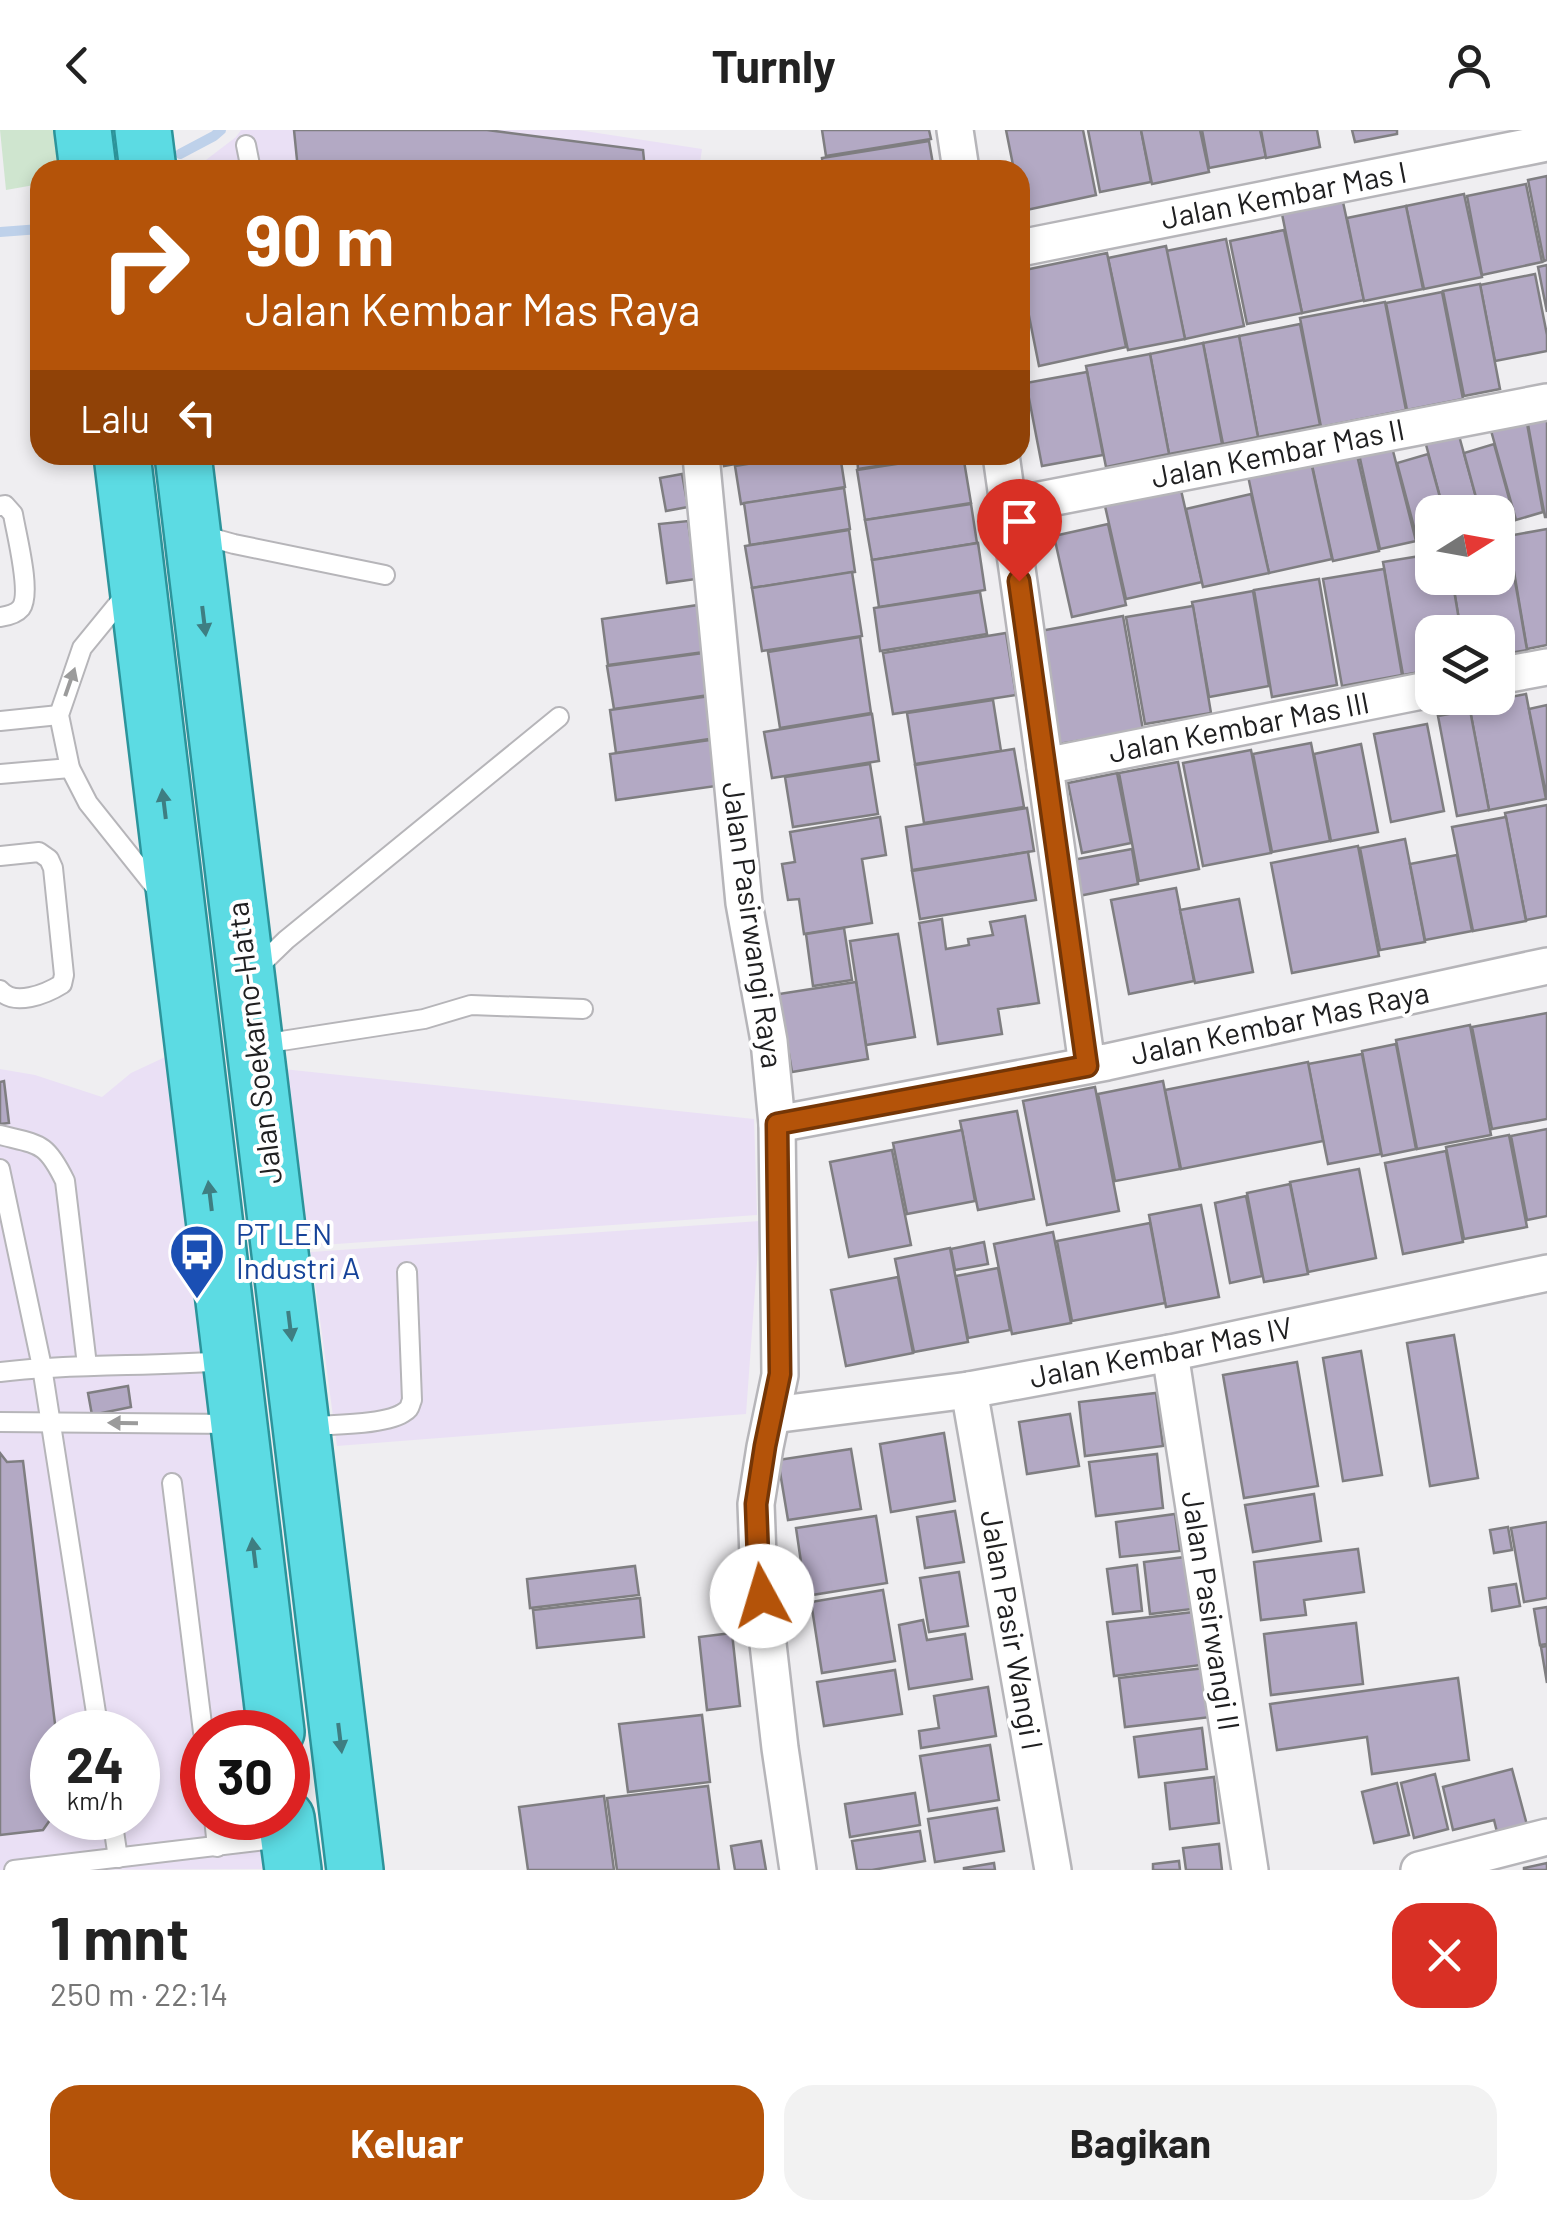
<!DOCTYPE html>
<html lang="id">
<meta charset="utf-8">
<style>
body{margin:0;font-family:Barlow,sans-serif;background:#f2f2f2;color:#222;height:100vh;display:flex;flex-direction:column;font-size:38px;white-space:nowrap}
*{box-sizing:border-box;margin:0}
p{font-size:32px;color:#767676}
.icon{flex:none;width:55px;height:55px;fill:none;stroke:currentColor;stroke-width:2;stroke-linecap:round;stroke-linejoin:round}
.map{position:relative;height:1740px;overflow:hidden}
.panel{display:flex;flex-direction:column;background:#fff;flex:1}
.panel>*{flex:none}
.guide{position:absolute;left:30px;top:30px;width:1000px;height:305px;border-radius:30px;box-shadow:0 5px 15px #0003;background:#b45309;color:#fff;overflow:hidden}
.needle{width:65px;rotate:79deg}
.buttons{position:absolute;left:1415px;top:365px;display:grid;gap:20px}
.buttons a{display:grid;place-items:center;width:100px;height:100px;border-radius:20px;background:#fff;box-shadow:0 5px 15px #0003;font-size:50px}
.speed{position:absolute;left:30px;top:1580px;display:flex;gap:20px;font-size:50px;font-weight:700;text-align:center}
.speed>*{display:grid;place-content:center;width:130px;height:130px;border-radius:50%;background:#fff;box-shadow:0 5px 15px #0003;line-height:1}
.speed small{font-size:25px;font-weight:400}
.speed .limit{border:15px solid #d22;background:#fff;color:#111}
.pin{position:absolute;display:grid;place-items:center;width:85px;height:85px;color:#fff;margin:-102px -42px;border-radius:50% 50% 50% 0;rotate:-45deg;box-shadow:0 0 10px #0007}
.pin .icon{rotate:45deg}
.me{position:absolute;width:110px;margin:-55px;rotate:354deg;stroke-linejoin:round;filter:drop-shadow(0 0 8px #0008)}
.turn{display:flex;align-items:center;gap:35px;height:210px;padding:0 50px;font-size:45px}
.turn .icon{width:130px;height:130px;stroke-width:2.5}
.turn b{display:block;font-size:70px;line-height:85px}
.then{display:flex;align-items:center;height:95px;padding:0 50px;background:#0003;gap:20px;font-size:38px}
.round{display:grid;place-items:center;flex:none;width:105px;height:105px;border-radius:30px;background:#f2f2f2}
.headline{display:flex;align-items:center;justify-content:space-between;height:170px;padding:0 50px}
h1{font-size:60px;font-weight:700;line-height:75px}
.button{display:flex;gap:20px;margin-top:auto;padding:20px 50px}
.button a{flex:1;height:115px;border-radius:30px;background:#b45309;color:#fff;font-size:40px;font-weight:700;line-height:115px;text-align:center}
.button a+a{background:#f2f2f2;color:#222}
header{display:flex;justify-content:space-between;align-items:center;height:130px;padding:0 50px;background:#fff;font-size:45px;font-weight:700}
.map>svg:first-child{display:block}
</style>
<header><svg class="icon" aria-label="back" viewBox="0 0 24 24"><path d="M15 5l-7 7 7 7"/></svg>Turnly<svg class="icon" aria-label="person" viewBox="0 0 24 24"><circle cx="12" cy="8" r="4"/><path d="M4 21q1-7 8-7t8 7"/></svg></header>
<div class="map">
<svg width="1547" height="1740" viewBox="0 0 1547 1740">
<rect width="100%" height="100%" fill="#efeef1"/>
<!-- industrial -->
<g fill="#eae0f5" fill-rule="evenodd">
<polygon points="241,0 578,0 702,19 699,40 198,40 198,36 236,7"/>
<path d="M176,922L257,1602H202V1688H267L273,1739L0,1740V939L35,945L102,967L131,943ZM52,1602H138V1688H52Z"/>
<polygon points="283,939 754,989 757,1085 307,1116"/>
<polygon points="760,1091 746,1284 337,1316 311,1122"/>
</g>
<!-- green -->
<polygon fill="#cfe5cf" points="0,0 56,0 61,40 40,40 40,54 6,60"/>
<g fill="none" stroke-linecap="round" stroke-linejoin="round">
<!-- stream -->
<g stroke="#bed1ea" stroke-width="10">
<polyline points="180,24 214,6 221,0"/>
<polyline points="0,102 40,99"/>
</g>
</g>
<!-- building -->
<g fill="#b3a9c4" stroke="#7f7e81" stroke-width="2.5">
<polygon points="294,0 487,0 643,20 645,40 298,40"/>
<polygon points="822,0 929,0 931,9 826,26"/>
<polygon points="1006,0 1083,0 1096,65 1022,81 1020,40 1014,40"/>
<polygon points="1088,0 1141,0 1151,52 1100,62"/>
<polygon points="1141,0 1200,0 1209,42 1152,54"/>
<polygon points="1202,0 1260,0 1266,27 1209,38"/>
<polygon points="1261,0 1317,0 1320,17 1266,28"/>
<polygon points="1352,0 1397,0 1397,4 1355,12"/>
<polygon points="929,11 934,40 823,40 822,28"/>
<polygon points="1547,46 1547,130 1544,131 1528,50"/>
<polygon points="1526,54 1542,132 1482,145 1467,66"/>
<polygon points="1464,64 1482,147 1424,159 1406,76"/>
<polygon points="1343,72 1364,170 1302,183 1282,84"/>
<polygon points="1406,76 1423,159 1364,171 1347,88"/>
<polygon points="1284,100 1302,183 1247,194 1230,111"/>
<polygon points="1226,109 1244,196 1185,209 1166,121"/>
<polygon points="1166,116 1185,209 1128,220 1108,128"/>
<polygon points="1107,123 1126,217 1039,236 1020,141"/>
<polygon points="1547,135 1547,182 1538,137"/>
<polygon points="1535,144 1547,205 1547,221 1495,231 1480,155"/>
<polygon points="1480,154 1500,259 1464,266 1443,161"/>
<polygon points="1442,162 1463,269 1407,280 1386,173"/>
<polygon points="1385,172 1406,280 1321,297 1300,188"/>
<polygon points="1300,194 1320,295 1258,307 1239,206"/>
<polygon points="1239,206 1258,307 1223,314 1203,213"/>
<polygon points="1203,213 1222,314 1169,324 1150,224"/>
<polygon points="1150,224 1169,324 1106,337 1086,236"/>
<polygon points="1087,242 1103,325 1042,336 1026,253"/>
<polygon points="1547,285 1547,387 1545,387 1527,289"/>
<polygon points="1526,288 1543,382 1516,390 1490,297"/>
<polygon points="1458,302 1480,382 1444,382 1425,311"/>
<polygon points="1494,314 1515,390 1498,395 1498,382 1480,382 1464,323"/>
<polygon points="1392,317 1416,411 1380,419 1359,324"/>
<polygon points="1428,324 1444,382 1432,382 1432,408 1418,412 1397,333"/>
<polygon points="722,325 784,325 724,336"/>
<polygon points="801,325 840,325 845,357 741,374 735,336"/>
<polygon points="857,325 947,325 858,339"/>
<polygon points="955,325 963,325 971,373 865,390 857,340"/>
<polygon points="1357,325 1379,421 1333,431 1312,335"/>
<polygon points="1311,332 1332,429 1269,443 1248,346"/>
<polygon points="682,344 688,377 666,381 660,348"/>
<polygon points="844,358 850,399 750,415 744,373"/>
<polygon points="1181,360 1202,452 1126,469 1105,376"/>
<polygon points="1251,364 1269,443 1203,457 1186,379"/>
<polygon points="971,374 977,413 872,430 865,390"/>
<polygon points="688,391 696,449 667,453 659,394"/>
<polygon points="1108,394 1126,475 1072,487 1054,406"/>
<polygon points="1547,399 1547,515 1527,519 1508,406"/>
<polygon points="849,400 855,442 752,458 745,416"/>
<polygon points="1508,411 1527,520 1498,525 1498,502 1461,502 1452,448 1498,448 1498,413"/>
<polygon points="978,413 985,460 879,477 872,430"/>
<polygon points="1432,424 1432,448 1452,448 1461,502 1432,502 1432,540 1403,545 1383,432"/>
<polygon points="1384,439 1402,545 1342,556 1323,449"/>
<polygon points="852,442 862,506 762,521 752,458"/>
<polygon points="1319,449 1337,555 1272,567 1254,460"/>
<polygon points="1253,461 1269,556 1209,567 1192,472"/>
<polygon points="980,462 987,504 880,521 874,478"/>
<polygon points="698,475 704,522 608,535 602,489"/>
<polygon points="1193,476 1211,583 1145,594 1126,487"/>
<polygon points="1123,486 1143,600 1059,614 1040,501"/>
<polygon points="1006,503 1016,565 893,584 883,523"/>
<polygon points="860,507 871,583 780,598 768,522"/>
<polygon points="703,523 709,565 614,579 607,536"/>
<polygon points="1526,564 1546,669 1489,680 1469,575"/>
<polygon points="710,566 716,608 616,623 610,580"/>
<polygon points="993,570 1001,621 915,634 907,583"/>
<polygon points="1547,575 1547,668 1529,579"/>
<polygon points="1470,580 1489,680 1457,686 1438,586"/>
<polygon points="872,584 879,631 772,648 764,602"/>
<polygon points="1427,594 1444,681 1391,692 1374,604"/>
<polygon points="710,610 716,656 616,670 610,624"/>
<polygon points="1311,613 1330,711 1272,722 1253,624"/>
<polygon points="1361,614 1378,702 1331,711 1314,624"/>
<polygon points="1014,619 1024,677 924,693 915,635"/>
<polygon points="1251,620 1271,723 1203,736 1183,633"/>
<polygon points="1178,632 1199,739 1139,751 1119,643"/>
<polygon points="870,634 878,684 793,697 785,647"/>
<polygon points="1117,643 1131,713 1082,723 1068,653"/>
<polygon points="1547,675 1547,786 1526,790 1505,683"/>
<polygon points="1027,678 1034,721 912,740 906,697"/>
<polygon points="880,687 886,725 862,729 872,793 804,804 799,769 788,770 782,734 795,732 790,702"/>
<polygon points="1506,687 1526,791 1473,801 1452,697"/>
<polygon points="1405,709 1425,812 1380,820 1360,718"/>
<polygon points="1358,716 1379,826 1292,843 1271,733"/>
<polygon points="1132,719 1138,754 1074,767 1067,731"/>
<polygon points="1028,722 1036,770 920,789 912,741"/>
<polygon points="1457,725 1472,801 1425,810 1410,734"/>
<polygon points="1176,758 1194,851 1129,864 1111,770"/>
<polygon points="1239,769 1253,842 1195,853 1180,780"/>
<polygon points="1025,786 1039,873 998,879 1002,904 938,914 919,793 942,789 946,819 969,815 968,809 993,805 990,792"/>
<polygon points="844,798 852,850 813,856 806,804"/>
<polygon points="898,804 915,907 866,915 850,811"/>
<polygon points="856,852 868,929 792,942 779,864"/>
<polygon points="1547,883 1547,989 1492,999 1472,897"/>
<polygon points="1470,895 1491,1005 1417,1019 1396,910"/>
<polygon points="1396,914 1416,1019 1382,1026 1362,921"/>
<polygon points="1362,924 1381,1024 1328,1034 1308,934"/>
<polygon points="1308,932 1323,1011 1181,1039 1165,960"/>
<polygon points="4,951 9,993 0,994 0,952"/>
<polygon points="1163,951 1180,1039 1115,1051 1098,964"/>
<polygon points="1095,957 1119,1081 1047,1095 1023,971"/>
<polygon points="1017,981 1034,1069 978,1080 960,991"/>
<polygon points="1547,999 1547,1086 1527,1090 1511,1006"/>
<polygon points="962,1000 975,1071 907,1084 893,1013"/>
<polygon points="1509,1005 1527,1097 1464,1109 1446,1017"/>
<polygon points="892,1020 911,1115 849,1127 830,1032"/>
<polygon points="1446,1021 1463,1112 1403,1124 1385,1033"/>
<polygon points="1359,1039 1376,1128 1308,1142 1290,1052"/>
<polygon points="1290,1054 1308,1144 1264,1152 1247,1063"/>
<polygon points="1246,1066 1262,1146 1230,1153 1215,1073"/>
<polygon points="1201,1075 1219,1167 1166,1177 1149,1085"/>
<polygon points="1150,1093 1165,1173 1072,1191 1057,1111"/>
<polygon points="1053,1102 1071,1193 1012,1204 994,1114"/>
<polygon points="984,1112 988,1134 955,1140 951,1119"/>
<polygon points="950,1118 968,1212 914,1222 895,1129"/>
<polygon points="998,1138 1010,1200 968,1208 956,1146"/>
<polygon points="898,1147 913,1223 846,1236 831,1160"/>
<polygon points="1454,1205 1478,1348 1430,1356 1407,1213"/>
<polygon points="1361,1221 1382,1345 1343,1351 1323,1228"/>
<polygon points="1297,1232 1318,1356 1244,1368 1223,1245"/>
<polygon points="128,1256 131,1277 92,1285 88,1263"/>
<polygon points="1156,1263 1163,1316 1085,1326 1079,1272"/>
<polygon points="1070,1284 1079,1336 1027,1344 1019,1292"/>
<polygon points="944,1303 955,1371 891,1382 880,1314"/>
<polygon points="851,1319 861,1379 788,1390 778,1330"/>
<polygon points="0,1323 7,1332 23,1331 56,1602 52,1602 52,1688 66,1688 50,1690 43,1700 0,1705"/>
<polygon points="1157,1324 1163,1378 1096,1386 1089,1332"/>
<polygon points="1314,1364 1321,1411 1253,1422 1245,1375"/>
<polygon points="955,1381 964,1432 925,1438 917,1387"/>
<polygon points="1175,1384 1180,1421 1120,1427 1116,1392"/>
<polygon points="876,1386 887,1453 806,1466 796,1398"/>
<polygon points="1547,1392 1547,1468 1524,1472 1511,1398"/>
<polygon points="1508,1397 1512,1420 1494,1423 1490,1400"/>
<polygon points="1358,1419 1364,1462 1304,1470 1306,1485 1261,1490 1254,1432"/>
<polygon points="1185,1427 1192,1479 1150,1484 1144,1432"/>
<polygon points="1137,1435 1142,1481 1113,1484 1107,1439"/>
<polygon points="635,1436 639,1465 530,1478 527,1449"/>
<polygon points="959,1442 968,1496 929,1502 920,1448"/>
<polygon points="1516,1454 1520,1476 1492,1481 1489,1458"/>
<polygon points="883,1460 895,1531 822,1543 811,1472"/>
<polygon points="640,1468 644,1507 537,1518 533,1480"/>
<polygon points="1547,1477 1547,1514 1540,1515 1534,1479"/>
<polygon points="1194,1482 1201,1535 1114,1546 1107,1492"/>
<polygon points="923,1490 927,1510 965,1504 972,1549 909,1559 899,1495"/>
<polygon points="1356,1493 1363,1554 1271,1565 1264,1504"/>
<polygon points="732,1503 740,1576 707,1580 699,1507"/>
<polygon points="1547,1516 1547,1553 1541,1517"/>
<polygon points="1205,1538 1211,1587 1125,1597 1119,1548"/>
<polygon points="895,1540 902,1584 824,1596 817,1552"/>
<polygon points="1458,1548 1469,1630 1372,1644 1367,1607 1277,1620 1270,1574"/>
<polygon points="988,1557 996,1606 921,1618 919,1601 939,1598 934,1566"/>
<polygon points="702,1585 710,1652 628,1662 619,1594"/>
<polygon points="1202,1598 1207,1639 1139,1647 1134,1607"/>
<polygon points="990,1615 999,1670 929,1681 920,1626"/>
<polygon points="1512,1639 1527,1695 1497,1702 1494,1690 1453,1700 1443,1657"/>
<polygon points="1435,1644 1448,1699 1414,1708 1401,1653"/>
<polygon points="1214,1647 1219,1693 1170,1699 1165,1653"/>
<polygon points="1397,1653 1409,1705 1374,1713 1362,1662"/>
<polygon points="708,1656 719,1740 617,1740 607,1668"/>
<polygon points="915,1663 920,1695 850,1707 845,1674"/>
<polygon points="604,1666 614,1740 528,1740 519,1677"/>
<polygon points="997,1678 1004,1721 935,1732 928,1689"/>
<polygon points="920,1701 925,1731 872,1740 857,1740 852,1711"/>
<polygon points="761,1711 766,1740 735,1740 731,1716"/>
<polygon points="1219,1714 1222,1740 1186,1740 1183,1718"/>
<polygon points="1179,1731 1180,1740 1153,1740 1153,1734"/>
<polygon points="994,1733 995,1740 964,1740 964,1738"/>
<polygon points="1547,1733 1547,1740 1524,1740 1524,1738"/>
</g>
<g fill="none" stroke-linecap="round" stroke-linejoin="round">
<!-- service casing -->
<g stroke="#b6b5b9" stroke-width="22">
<g id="service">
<polyline points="246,15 251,40"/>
<path d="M0,376L5,375L13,384C16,403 32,463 21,478C16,484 8,486 0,487"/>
<polyline points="198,404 234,414 385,445"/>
<polyline points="127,463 82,518 59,585 70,638 88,673 159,762"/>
<polyline points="0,591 59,585"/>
<polyline points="0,644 70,638"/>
<path d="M0,726L39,722L49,729L53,738L64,845L62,854C46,864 14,877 0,860"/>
<polyline points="255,840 286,810 559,587"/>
<polyline points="262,914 424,889 471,875 583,879"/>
<path d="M0,1005C40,1015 46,1012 65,1051L87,1235"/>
<polyline points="0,1039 42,1237 99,1602"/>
<path d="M0,1242C75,1233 149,1237 224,1231"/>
<polyline points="0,1292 234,1294"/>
<path d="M305,1296C329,1295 384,1295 403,1283C411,1278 409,1277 412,1270L407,1142"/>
<polyline points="172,1353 203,1602"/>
<polyline points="112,1688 118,1728"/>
<polyline points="214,1688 217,1717"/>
<polyline points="14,1740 282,1708"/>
</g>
</g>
<!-- minor casing -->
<g stroke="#b6b5b9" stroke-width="40">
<g id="minor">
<polyline points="955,0 961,40"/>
<polyline points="1020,118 1547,13"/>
<polyline points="1001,325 1087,935"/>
<polyline points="701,326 744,773 769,911 777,994 780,1245 765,1317 756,1374 758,1427 780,1618 798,1740"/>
<polyline points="1009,376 1547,272"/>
<polyline points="1498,546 1547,537"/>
<polyline points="1045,636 1432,559"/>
<polyline points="777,994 1107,932 1547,836"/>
<polyline points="1170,1223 1250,1740"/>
<polyline points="969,1260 1053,1740"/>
<polyline points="773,1285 969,1260 1170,1223 1547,1143"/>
<polyline points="1419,1740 1547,1707"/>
</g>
</g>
<!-- trunk casing -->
<g stroke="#2c949b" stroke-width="60">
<g id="trunk">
<polyline points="83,0 88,40"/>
<polyline points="143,0 148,40"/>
<polyline points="122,325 276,1602"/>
<polyline points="183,325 355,1740"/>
<polyline points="286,1688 293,1740"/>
</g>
</g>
<!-- service -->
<use href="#service" stroke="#fff" stroke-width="18"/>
<!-- minor -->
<use href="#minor" stroke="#fff" stroke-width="35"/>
<!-- trunk -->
<use href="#trunk" stroke="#5cdbe3" stroke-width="55"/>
</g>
<!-- one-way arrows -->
<defs><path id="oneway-solid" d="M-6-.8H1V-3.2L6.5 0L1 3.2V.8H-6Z" transform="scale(2.5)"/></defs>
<g fill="#3e7e82">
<use href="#oneway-solid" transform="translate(204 491) rotate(83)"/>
<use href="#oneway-solid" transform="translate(164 674) rotate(-97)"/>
<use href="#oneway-solid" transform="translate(210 1066) rotate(-97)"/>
<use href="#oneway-solid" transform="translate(290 1196) rotate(83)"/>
<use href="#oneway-solid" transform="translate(254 1423) rotate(-97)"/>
<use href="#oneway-solid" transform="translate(340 1608) rotate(83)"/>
</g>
<g fill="#9b9b9b">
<use href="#oneway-solid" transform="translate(70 552) rotate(-71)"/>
<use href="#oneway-solid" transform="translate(123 1293) rotate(-179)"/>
</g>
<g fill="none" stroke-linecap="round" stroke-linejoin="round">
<!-- route casing -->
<g stroke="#753606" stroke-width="25">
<polyline id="route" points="762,1466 758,1427 756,1374 765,1316 780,1244 777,994 1087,936 1019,451"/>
</g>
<!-- route -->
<use href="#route" stroke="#b45309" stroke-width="18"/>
</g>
<!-- icons -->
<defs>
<g id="bus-pin" transform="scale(2.875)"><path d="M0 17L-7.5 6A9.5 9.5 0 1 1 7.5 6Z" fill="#1a4fb4" stroke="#fff"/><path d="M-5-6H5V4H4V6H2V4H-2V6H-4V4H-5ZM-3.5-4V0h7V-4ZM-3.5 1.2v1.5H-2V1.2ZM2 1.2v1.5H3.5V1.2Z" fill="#fff"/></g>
</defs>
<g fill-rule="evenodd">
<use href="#bus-pin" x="197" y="1122"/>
</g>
<g text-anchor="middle" stroke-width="8" stroke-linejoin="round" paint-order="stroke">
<!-- street labels -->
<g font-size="30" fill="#202021" stroke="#fff">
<text transform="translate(1284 66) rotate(-11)" y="10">Jalan Kembar Mas I</text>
<text transform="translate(1278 324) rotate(-11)" y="10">Jalan Kembar Mas II</text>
<text transform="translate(1239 598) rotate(-11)" y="10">Jalan Kembar Mas III</text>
<text transform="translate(752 795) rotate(82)" y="10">Jalan Pasirwangi Raya</text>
<text transform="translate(1280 894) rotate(-12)" y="10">Jalan Kembar Mas Raya</text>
<text transform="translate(255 913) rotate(-97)" y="10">Jalan Soekarno-Hatta</text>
<text transform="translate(1161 1223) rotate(-11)" y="10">Jalan Kembar Mas IV</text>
<text transform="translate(1210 1481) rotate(81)" y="10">Jalan Pasirwangi II</text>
<text transform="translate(1011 1500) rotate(80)" y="10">Jalan Pasir Wangi I</text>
</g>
<!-- transit labels -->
<g font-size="30" fill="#164399" stroke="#fff" text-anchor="start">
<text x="236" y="1115">PT LEN<tspan x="236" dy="34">Industri A</tspan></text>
</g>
</g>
</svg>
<div class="buttons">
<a><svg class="needle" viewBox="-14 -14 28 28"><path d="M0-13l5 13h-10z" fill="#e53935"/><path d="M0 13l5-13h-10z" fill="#767676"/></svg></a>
<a><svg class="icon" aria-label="layers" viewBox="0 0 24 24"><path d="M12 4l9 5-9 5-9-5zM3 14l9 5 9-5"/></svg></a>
</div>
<div class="speed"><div>24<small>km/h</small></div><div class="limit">30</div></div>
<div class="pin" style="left:1019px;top:451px;background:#d93025"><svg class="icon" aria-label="arrive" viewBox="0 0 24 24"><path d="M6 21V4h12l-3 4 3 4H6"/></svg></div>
<svg class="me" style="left:762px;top:1466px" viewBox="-20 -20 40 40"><circle r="19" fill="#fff"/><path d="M0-13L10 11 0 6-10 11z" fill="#b45309"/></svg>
<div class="guide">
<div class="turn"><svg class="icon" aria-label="right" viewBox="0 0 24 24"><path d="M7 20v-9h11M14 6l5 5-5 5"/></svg><div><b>90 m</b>Jalan Kembar Mas Raya</div></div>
<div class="then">Lalu<svg class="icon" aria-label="left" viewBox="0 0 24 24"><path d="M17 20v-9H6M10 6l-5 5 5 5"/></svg></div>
</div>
</div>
<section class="panel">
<div class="headline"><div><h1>1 mnt</h1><p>250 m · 22:14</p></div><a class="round" style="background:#d93025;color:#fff"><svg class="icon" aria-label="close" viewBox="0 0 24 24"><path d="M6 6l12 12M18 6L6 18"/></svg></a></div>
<div class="button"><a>Keluar</a><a>Bagikan</a></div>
</section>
